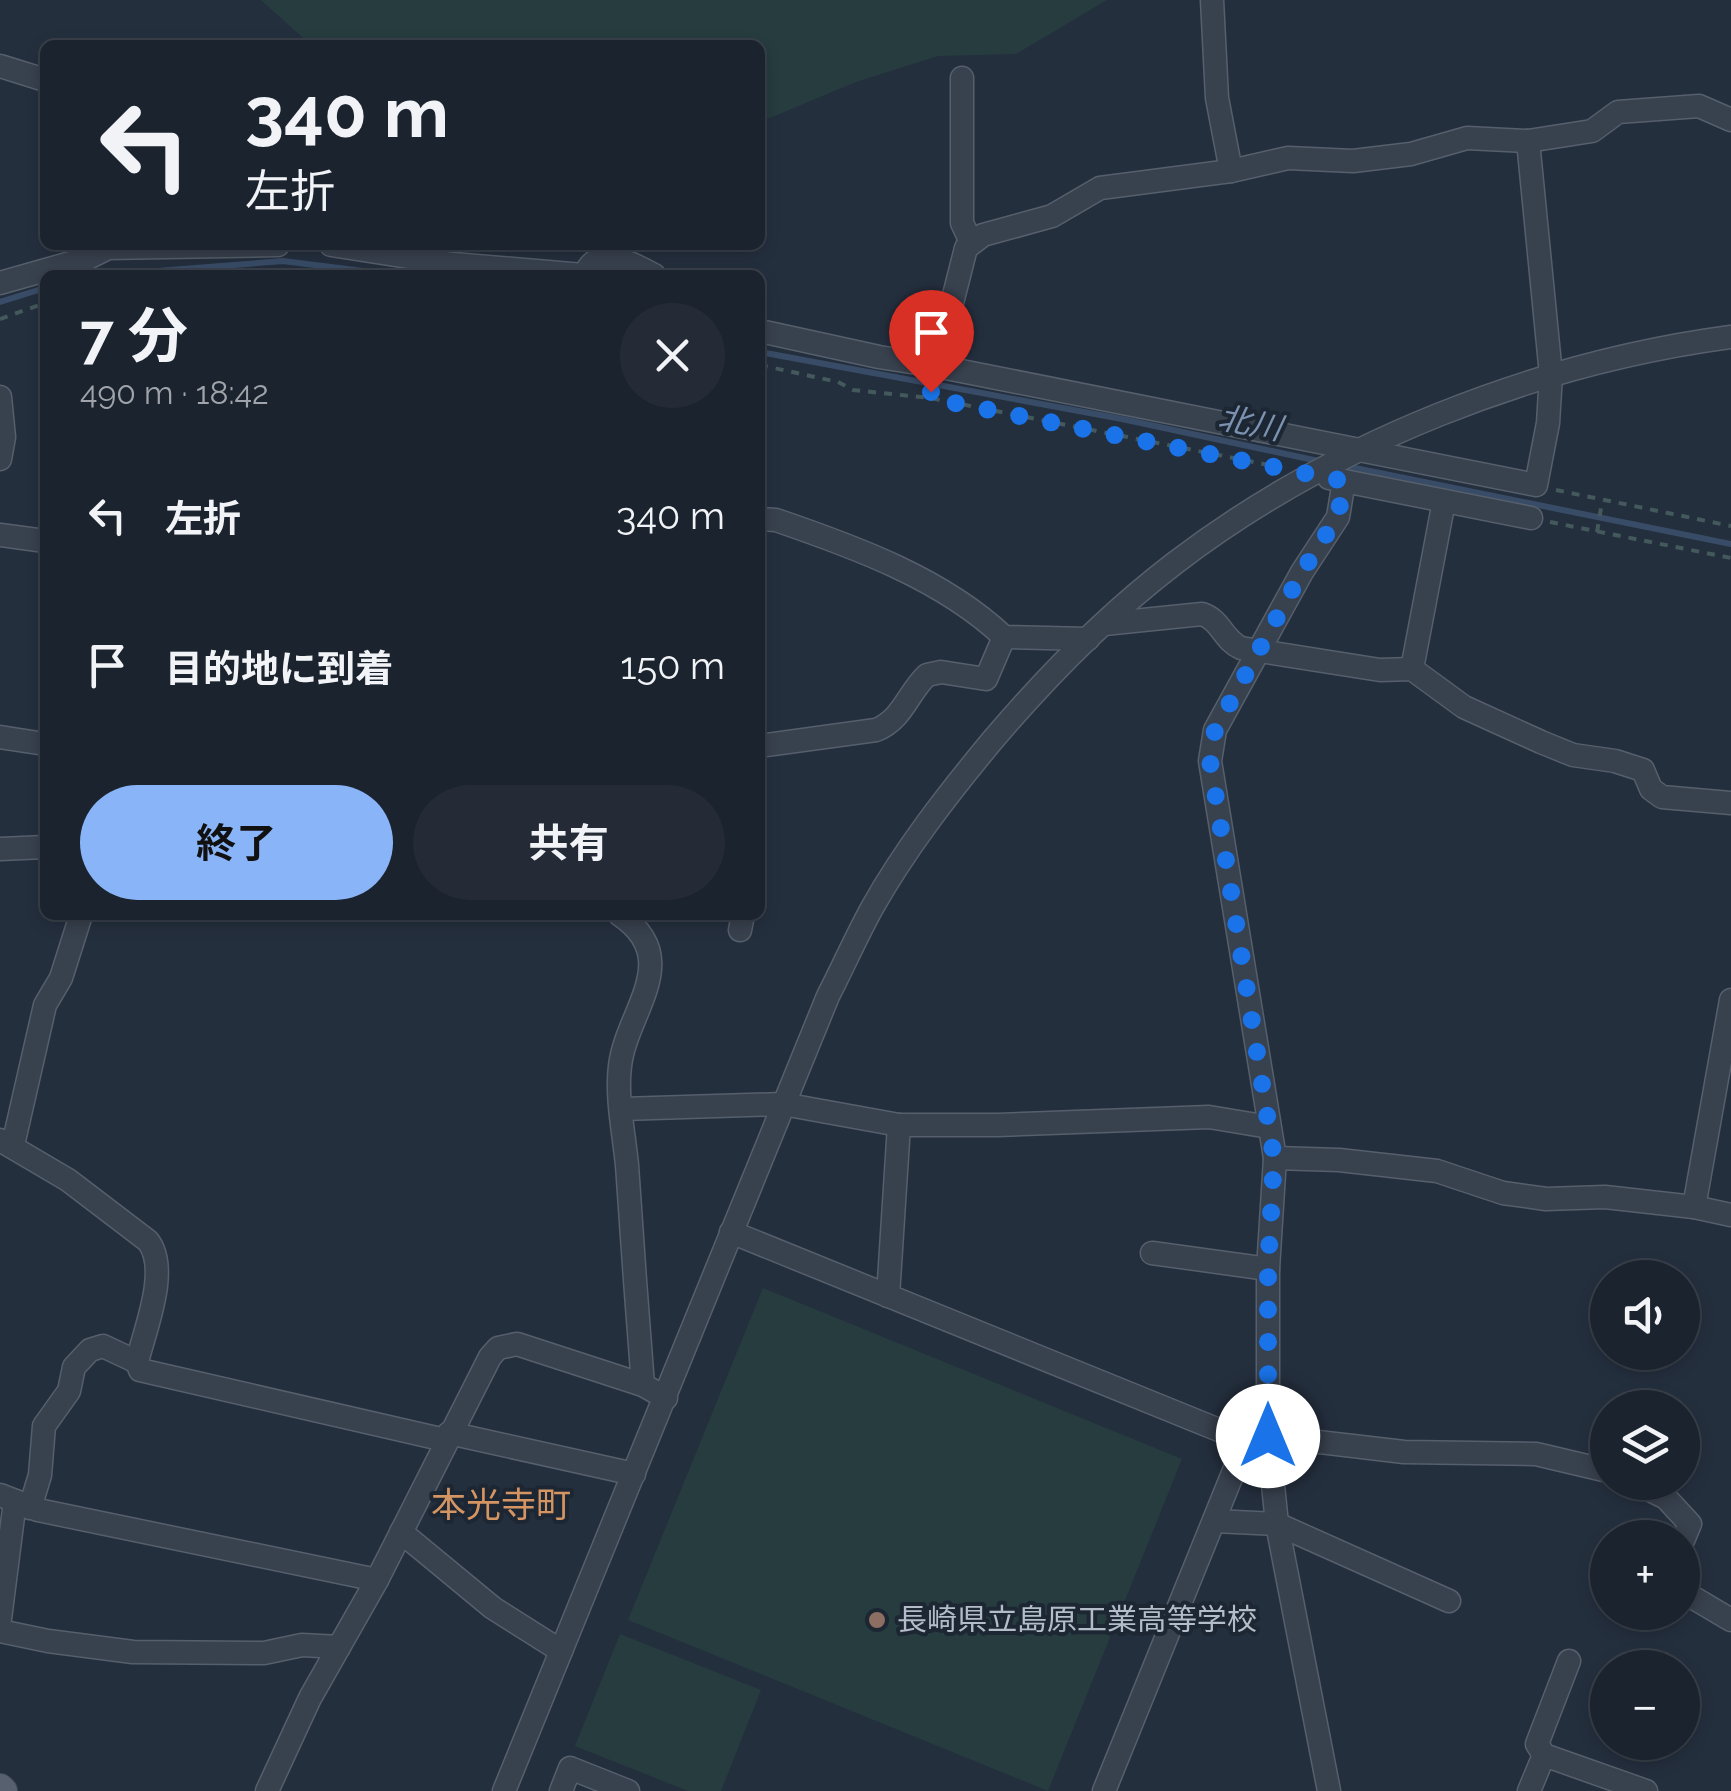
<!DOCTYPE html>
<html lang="ja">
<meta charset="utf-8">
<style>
body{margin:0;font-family:Raleway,"Noto Sans JP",sans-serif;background:#242b36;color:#f1f3f6;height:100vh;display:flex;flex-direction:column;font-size:38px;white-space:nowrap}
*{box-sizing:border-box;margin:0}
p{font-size:32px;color:#a0a4aa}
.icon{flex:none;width:55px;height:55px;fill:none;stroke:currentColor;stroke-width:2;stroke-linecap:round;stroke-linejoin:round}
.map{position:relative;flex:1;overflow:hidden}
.drawer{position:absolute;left:40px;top:270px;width:725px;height:650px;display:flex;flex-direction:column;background:#1b232e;border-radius:15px;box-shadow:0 5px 15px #0003,0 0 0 2px #39404a}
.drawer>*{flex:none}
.top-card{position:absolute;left:40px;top:40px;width:725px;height:210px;border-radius:15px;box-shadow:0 5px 15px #0003,0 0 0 2px #39404a;background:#1b232e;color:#f1f3f6;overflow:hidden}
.controls{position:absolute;left:1590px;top:1260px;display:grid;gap:20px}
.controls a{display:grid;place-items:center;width:110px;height:110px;border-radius:50%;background:#1b232e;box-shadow:0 5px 15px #0003,0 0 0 2px #39404a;font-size:50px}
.pin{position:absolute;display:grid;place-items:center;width:85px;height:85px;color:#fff;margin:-102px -42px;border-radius:50% 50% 50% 0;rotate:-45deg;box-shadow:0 0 10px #0007}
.pin .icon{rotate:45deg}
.me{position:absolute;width:110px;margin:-55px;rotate:0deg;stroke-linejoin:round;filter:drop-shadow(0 0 8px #0008)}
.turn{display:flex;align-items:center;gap:35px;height:210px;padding:0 40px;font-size:45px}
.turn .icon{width:130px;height:130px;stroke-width:2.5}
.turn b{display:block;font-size:70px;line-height:85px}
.round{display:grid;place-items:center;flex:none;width:105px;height:105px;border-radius:52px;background:#242b36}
.summary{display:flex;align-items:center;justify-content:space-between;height:170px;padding:0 40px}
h1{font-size:60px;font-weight:700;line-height:75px}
.button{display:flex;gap:20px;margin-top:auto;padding:20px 40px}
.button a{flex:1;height:115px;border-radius:60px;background:#8ab4f8;color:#111;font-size:40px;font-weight:700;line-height:115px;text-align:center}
.button a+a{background:#242b36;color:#f1f3f6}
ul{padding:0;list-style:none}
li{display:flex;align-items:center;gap:30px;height:150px;padding:0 40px}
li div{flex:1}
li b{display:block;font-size:38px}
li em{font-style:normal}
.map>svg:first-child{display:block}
</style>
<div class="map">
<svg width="1731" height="1791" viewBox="0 0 1731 1791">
<rect width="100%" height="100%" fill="#242f3e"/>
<!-- green -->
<g fill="#263c3f">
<polygon points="261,0 1107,0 1016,54 938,56 856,82 760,122 760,45 311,45"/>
<polygon points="763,1288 1182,1459 1048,1791 628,1620"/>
<polygon points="620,1634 761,1690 721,1791 688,1791 575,1746"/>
</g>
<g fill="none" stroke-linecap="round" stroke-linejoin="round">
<!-- stream -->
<g stroke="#394c67" stroke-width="6">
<polyline points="107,275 283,261 395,275"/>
<polyline points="0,302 45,288"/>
<polyline points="760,352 1122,419 1323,462"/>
<polyline points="1345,466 1731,544"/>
</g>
<!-- minor casing -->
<g stroke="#565f6c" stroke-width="25">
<g id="minor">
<polyline points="1212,0 1217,98 1231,171"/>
<polyline points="0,66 45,80"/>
<polyline points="962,78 962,223 971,242"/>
<polyline points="331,245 453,264 583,275"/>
<path d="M585,275C596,243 634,264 654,275"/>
<polyline points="0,283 88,258 108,248 278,245"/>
<polyline points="760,331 879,357 936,366 1536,485 1548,423 1551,375 1528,141"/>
<polyline points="936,366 966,248 983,235 1052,216 1100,188 1231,171 1288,158 1353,161 1411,154 1467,138 1528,141 1592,131 1618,112 1699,106 1731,120"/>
<polyline points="0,397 4,437 0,459"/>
<polyline points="1329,478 1531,518"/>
<path d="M760,519L776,520C855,547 943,579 1004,637L1088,639"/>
<polyline points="0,535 45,541"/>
<path d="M1104,624L1202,614C1221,620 1223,640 1241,648L1380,670L1412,669L1464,707L1541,742L1573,755L1615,761L1643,770L1651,789L1662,797L1731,803"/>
<polyline points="1412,669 1444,501"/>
<polyline points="0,737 45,744"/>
<path d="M760,746L876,730C903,719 907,694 927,675L941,672L986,679L1004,637"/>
<polyline points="0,849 45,847"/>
<path d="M620,915C685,959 626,1012 620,1066C616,1097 624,1134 627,1165C632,1238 637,1312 643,1385"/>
<polyline points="740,930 743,915"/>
<polyline points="622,1109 783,1104 899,1125 998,1125 1209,1117 1269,1127"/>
<path d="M0,1140L68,1180L148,1241C170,1269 145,1329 137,1362L140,1370L445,1440"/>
<polyline points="13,1145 45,1005 61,978 81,915"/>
<polyline points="1275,1158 1339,1160 1437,1171 1503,1193 1546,1199 1605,1197 1694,1207 1731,1215"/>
<polyline points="1694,1207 1731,1000"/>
<polyline points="731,1232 1246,1441 1268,1436 1404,1452 1536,1454 1608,1471"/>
<polyline points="1152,1253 1268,1269"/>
<polyline points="888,1296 899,1125"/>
<polyline points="449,1433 634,1474"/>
<polyline points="1634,1482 1666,1498 1690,1524 1682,1543"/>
<polyline points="0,1495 38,1510 377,1580"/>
<polyline points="30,1508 40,1475 44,1426 69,1391 74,1367 90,1350 103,1346 137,1362"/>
<polyline points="1214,1521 1277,1524 1449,1601"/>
<polyline points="401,1532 493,1608 561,1651"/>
<polyline points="1682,1591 1731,1620"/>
<polyline points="0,1619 15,1501"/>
<polyline points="0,1631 48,1641 133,1652 264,1653 302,1645 339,1647"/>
<polyline points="1569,1661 1537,1744 1544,1755 1646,1791"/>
<polyline points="267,1791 310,1698 377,1580 490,1357 498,1348 517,1344 643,1385 666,1398"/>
<path d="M504,1791L828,996C843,967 856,937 872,908C905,849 948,794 991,742C1046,677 1107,615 1175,563C1332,443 1536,363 1731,337"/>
<polyline points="561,1791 570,1768 628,1791"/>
<polyline points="1104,1791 1246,1441"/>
<polyline points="1329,1791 1277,1524 1268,1436 1268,1269 1275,1158 1210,761 1215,730 1302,572 1338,517 1344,481"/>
<polyline points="1529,1791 1544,1755"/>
</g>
</g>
<!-- major casing -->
<g stroke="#414a57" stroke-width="30">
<polyline id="major" points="0,1788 3,1791"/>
</g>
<!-- path -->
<g stroke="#44595c" stroke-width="4" stroke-dasharray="8 8" stroke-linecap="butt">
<polyline points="260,275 319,275"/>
<polyline points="0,319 45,303"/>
<polyline points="760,365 838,382 853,390 930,398 1279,467"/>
<polyline points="1556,490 1731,526"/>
<polyline points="1550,522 1731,558"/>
<polyline points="1597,532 1602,502"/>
</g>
<!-- minor -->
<use href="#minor" stroke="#38414e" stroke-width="22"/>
<!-- major -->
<use href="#major" stroke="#56606e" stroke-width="28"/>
</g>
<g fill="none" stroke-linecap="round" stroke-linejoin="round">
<!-- route -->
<polyline stroke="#1a73e8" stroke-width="18" stroke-dasharray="0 32.4" points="931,392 930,398 1344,481 1338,516 1302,572 1215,730 1210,761 1274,1158 1268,1269 1268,1436"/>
</g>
<!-- markers -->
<circle fill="#8d6e63" stroke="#1d2633" stroke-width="4" cx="877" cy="1620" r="10"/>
<g text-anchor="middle" stroke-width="8" stroke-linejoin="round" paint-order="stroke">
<!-- poi labels -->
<g font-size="30" fill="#b4bcc9" stroke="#1d2633" text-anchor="start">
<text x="897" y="1630">長崎県立島原工業高等学校</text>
</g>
<!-- water labels -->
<g font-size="32" font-style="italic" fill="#7c92b1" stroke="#1d2633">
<text transform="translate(1250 423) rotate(11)" y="11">北川</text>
</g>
<!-- quarter labels -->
<g font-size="35" fill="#d59563" stroke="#1d2633">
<text x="501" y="1517">本光寺町</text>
</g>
</g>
</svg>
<div class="controls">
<a><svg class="icon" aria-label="sound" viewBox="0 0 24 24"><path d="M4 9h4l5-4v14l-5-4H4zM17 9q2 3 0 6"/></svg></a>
<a><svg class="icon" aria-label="layers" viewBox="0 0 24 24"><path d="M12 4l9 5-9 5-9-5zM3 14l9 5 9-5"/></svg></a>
<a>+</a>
<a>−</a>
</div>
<div class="pin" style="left:931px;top:392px;background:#d93025"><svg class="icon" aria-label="arrive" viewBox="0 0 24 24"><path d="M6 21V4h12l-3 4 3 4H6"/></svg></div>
<svg class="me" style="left:1268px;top:1436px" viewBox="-20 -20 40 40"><circle r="19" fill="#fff"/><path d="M0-13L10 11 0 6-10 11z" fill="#1a73e8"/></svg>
<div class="top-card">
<div class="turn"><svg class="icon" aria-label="left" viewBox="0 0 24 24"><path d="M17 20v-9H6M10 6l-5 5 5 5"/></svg><div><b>340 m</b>左折</div></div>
</div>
<section class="drawer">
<div class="summary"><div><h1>7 分</h1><p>490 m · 18:42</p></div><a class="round"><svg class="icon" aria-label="close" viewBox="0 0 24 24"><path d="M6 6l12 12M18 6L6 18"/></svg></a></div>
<ul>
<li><svg class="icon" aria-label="left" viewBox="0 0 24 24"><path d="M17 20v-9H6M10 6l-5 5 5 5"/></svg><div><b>左折</b></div><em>340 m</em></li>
<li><svg class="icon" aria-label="arrive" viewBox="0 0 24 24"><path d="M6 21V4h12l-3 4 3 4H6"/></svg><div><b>目的地に到着</b></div><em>150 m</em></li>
</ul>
<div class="button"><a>終了</a><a>共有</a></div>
</section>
</div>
